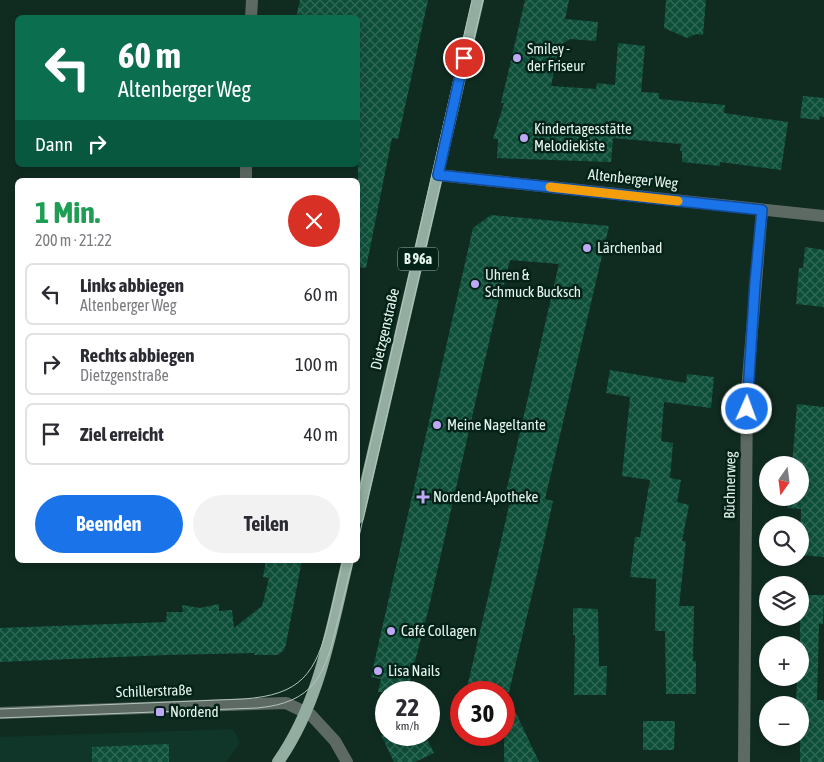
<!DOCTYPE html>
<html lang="de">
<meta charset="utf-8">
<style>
body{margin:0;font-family:"Asap Condensed",sans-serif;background:#f2f2f3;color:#2b2b33;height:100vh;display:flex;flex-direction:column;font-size:19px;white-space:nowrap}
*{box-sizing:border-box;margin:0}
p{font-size:16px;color:#7c7c81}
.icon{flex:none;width:28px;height:28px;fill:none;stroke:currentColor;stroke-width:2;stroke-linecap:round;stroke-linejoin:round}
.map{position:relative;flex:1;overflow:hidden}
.details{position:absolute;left:15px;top:178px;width:345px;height:385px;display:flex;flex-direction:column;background:#fff;border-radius:8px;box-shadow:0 2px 8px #0003}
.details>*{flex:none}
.banner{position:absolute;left:15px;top:15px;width:345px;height:152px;border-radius:8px;box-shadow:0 2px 8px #0003;background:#0b6e4f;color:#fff;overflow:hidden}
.needle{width:32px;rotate:194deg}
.tools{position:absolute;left:759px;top:456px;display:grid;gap:10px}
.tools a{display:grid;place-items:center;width:50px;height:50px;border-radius:50%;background:#fff;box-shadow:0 2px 8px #0003;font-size:25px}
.speed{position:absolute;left:375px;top:681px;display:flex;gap:10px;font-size:25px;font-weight:700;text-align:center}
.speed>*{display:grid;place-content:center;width:65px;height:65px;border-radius:50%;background:#fff;box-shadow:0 2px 8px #0003;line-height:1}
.speed small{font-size:12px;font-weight:400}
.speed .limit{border:8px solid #d22;background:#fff;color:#111}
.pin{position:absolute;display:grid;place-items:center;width:42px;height:42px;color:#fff;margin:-21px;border:2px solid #fff;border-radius:50%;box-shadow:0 1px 5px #0007}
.me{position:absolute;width:55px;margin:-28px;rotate:2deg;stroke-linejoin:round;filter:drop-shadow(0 0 4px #0008)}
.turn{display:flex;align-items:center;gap:18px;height:105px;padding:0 20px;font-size:22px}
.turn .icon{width:65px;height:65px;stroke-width:2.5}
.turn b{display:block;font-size:35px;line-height:42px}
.then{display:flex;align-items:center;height:48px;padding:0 20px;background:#0003;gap:10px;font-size:19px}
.round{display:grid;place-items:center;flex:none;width:52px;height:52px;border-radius:26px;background:#f2f2f3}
.head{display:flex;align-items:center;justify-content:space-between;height:85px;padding:0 20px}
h1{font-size:30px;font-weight:700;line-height:38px;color:#1e9e55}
.action{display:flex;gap:10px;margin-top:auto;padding:10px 20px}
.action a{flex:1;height:58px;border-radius:30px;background:#1a73e8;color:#fff;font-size:20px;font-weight:700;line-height:58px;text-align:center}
.action a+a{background:#f2f2f3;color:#2b2b33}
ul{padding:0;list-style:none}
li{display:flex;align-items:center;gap:15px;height:62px;margin:0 10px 8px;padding:0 10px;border:2px solid #e1e1e2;border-radius:8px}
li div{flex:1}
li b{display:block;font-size:19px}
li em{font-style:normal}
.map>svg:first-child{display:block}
</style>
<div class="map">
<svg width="824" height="762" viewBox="0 0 824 762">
<defs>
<pattern id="building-cross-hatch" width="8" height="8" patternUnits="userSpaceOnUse" patternTransform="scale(1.25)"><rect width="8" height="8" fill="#0e4f3a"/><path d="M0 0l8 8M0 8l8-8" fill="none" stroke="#316957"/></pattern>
</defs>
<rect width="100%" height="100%" fill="#102c21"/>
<!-- built -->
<polygon fill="#0f3628" points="233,729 240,743 226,762 0,762 0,737"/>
<!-- building -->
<g fill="url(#building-cross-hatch)">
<polygon points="300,0 428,0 398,139 392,138 366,268 358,267 358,18 296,18"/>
<polygon points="525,0 569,0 565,19 598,22 596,41 570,39 559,46 551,86 596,89 597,83 615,85 618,43 645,46 641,92 659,93 659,99 725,105 724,113 788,122 781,170 720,162 720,166 682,162 682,151 680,151 681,144 613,138 611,162 497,158 498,139 493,139 504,103 501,103"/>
<polygon points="666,0 706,0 703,35 696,34 687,38 664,28"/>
<polygon points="803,96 824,98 824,117 820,116 819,120 800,118"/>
<polygon points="491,215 609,226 545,499 553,501 539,565 509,692 506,692 539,762 504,762 504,692 466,692 512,493 506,492 559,264 510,260 504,285 502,285 429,607 407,692 378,692 381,679 371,677 473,228"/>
<polygon points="805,247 824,250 824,307 796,304 799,268 803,268"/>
<polygon points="610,370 686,383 687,374 714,377 711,408 664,402 661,441 673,443 670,478 681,480 677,502 689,505 682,541 686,541 679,606 694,606 693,661 696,661 696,694 666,694 665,631 655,631 656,579 630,577 635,537 640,537 650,480 622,476 630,397 606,393"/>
<polygon points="797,404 824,407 824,557 800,555 801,509 788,508 788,498 800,498 800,465 792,465"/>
<polygon points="266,560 302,560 286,644 284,650 278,655 254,655 255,653 166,655 0,662 0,628 166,622 167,612 183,612 182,605 200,608 219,604 219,611 232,610 234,628 262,606 269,578 263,577"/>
<polygon points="800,595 824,595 823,624 819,624 817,700 824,700 824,762 800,762 800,705 796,705 797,678 800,678"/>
<polygon points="573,608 598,609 599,666 607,666 606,695 574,695 575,635 573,635"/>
<polygon points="643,721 675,721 674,750 643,750"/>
<polygon points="381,735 425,735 434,753 415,762 394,762"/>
<polygon points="169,744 169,762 92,762 92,747"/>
</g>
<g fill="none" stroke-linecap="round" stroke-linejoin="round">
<!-- service -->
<g stroke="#5d6a64" stroke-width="12">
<polyline points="251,18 252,0"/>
<polyline points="246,180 246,165"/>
</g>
<!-- minor -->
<g stroke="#5d6a64" stroke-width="12">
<polyline points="438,175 824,216"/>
<polyline points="744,762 747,391 762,210"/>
</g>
<!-- tertiary -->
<polyline stroke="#5d6a64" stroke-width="12" points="0,713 286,703 311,715 335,741 347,762"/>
<!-- primary -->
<g stroke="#93aea1" stroke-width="12">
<polyline points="358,518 478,0"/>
<path d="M278,762C320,702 331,630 348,560"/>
</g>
<!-- tram -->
<g stroke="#b1c4bc" stroke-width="1">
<polyline points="358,498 472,0"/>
<polyline points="358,541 483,0"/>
<path d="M0,709L243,699C301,695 316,674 329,620C334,600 338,580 343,560"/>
<path d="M0,718L257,708C314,703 325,675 337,624C342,603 348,581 353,560"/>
</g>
</g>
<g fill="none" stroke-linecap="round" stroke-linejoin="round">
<!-- route casing -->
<g stroke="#114b97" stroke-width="12">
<polyline id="route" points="464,58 438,175 762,210 755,283 747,409"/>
</g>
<!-- route -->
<use href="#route" stroke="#1a73e8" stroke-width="9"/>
<!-- slow -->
<polyline stroke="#f59e0b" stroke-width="9" points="550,187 678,201"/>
</g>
<!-- markers -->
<g fill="#bda9f5" stroke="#052218" stroke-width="2">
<circle cx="517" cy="58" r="5"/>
<circle cx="524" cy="138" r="5"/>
<circle cx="587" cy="248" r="5"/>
<circle cx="475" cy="284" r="5"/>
<circle cx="437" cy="425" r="5"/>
<path d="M420.5 489.5h5v5h5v5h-5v5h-5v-5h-5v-5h5z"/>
<circle cx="391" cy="631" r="5"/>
<circle cx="378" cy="671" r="5"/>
<rect x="155" y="707" width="10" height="10" rx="2.5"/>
</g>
<g text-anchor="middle" stroke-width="5" stroke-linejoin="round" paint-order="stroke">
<!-- shield labels -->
<rect fill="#052218" stroke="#a2b6ad" stroke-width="1" x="398" y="247.5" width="40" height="23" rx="4"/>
<g font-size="14" font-weight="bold" fill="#e5f5ed">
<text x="418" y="264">B 96a</text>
</g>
<!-- poi labels -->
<g font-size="15" fill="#e5f5ed" stroke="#052218" text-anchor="start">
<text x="527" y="54">Smiley -<tspan x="527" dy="17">der Friseur</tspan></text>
<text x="534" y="134">Kindertagesstätte<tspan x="534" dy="17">Melodiekiste</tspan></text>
<text x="597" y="253">Lärchenbad</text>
<text x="485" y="280">Uhren &amp;<tspan x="485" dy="17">Schmuck Bucksch</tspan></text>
<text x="447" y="430">Meine Nageltante</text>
<text x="433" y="502">Nordend-Apotheke</text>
<text x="401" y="636">Café Collagen</text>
<text x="388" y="676">Lisa Nails</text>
<text x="170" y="717">Nordend</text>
</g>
<!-- street labels -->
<g font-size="15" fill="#e5f5ed" stroke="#052218">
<text transform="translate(633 179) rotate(6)" y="5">Altenberger Weg</text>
<text transform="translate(385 329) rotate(-77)" y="5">Dietzgenstraße</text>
<text transform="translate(730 485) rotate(-89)" y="5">Büchnerweg</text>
<text transform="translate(154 691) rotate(-2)" y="5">Schillerstraße</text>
</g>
</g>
</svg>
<div class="tools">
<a><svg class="needle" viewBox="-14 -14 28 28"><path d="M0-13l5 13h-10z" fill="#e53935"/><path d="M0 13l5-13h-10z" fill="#7c7c81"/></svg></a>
<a><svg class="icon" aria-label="search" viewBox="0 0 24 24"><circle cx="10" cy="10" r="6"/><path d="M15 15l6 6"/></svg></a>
<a><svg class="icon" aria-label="layers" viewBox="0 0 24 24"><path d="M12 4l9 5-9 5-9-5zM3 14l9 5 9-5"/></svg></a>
<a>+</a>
<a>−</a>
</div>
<div class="speed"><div>22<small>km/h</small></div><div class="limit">30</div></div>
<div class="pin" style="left:464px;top:58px;background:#d93025"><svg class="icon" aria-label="arrive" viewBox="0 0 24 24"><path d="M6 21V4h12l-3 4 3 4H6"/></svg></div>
<svg class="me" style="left:747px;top:409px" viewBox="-20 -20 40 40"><circle r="17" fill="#1a73e8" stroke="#fff" stroke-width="3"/><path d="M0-11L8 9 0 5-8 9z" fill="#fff"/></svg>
<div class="banner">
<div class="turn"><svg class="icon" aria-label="left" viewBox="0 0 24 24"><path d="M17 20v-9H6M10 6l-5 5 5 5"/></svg><div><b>60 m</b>Altenberger Weg</div></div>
<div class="then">Dann<svg class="icon" aria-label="right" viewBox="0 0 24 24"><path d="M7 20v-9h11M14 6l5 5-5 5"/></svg></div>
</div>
<section class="details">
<div class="head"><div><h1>1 Min.</h1><p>200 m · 21:22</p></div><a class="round" style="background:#d93025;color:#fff"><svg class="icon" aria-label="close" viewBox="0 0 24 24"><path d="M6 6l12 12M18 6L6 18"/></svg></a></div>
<ul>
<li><svg class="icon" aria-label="left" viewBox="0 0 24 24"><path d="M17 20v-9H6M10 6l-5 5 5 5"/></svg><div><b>Links abbiegen</b><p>Altenberger Weg</p></div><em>60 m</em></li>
<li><svg class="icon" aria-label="right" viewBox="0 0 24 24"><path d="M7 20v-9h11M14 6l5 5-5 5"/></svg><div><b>Rechts abbiegen</b><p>Dietzgenstraße</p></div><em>100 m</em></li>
<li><svg class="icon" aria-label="arrive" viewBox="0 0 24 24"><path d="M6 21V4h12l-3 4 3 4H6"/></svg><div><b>Ziel erreicht</b></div><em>40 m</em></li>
</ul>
<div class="action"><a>Beenden</a><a>Teilen</a></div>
</section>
</div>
